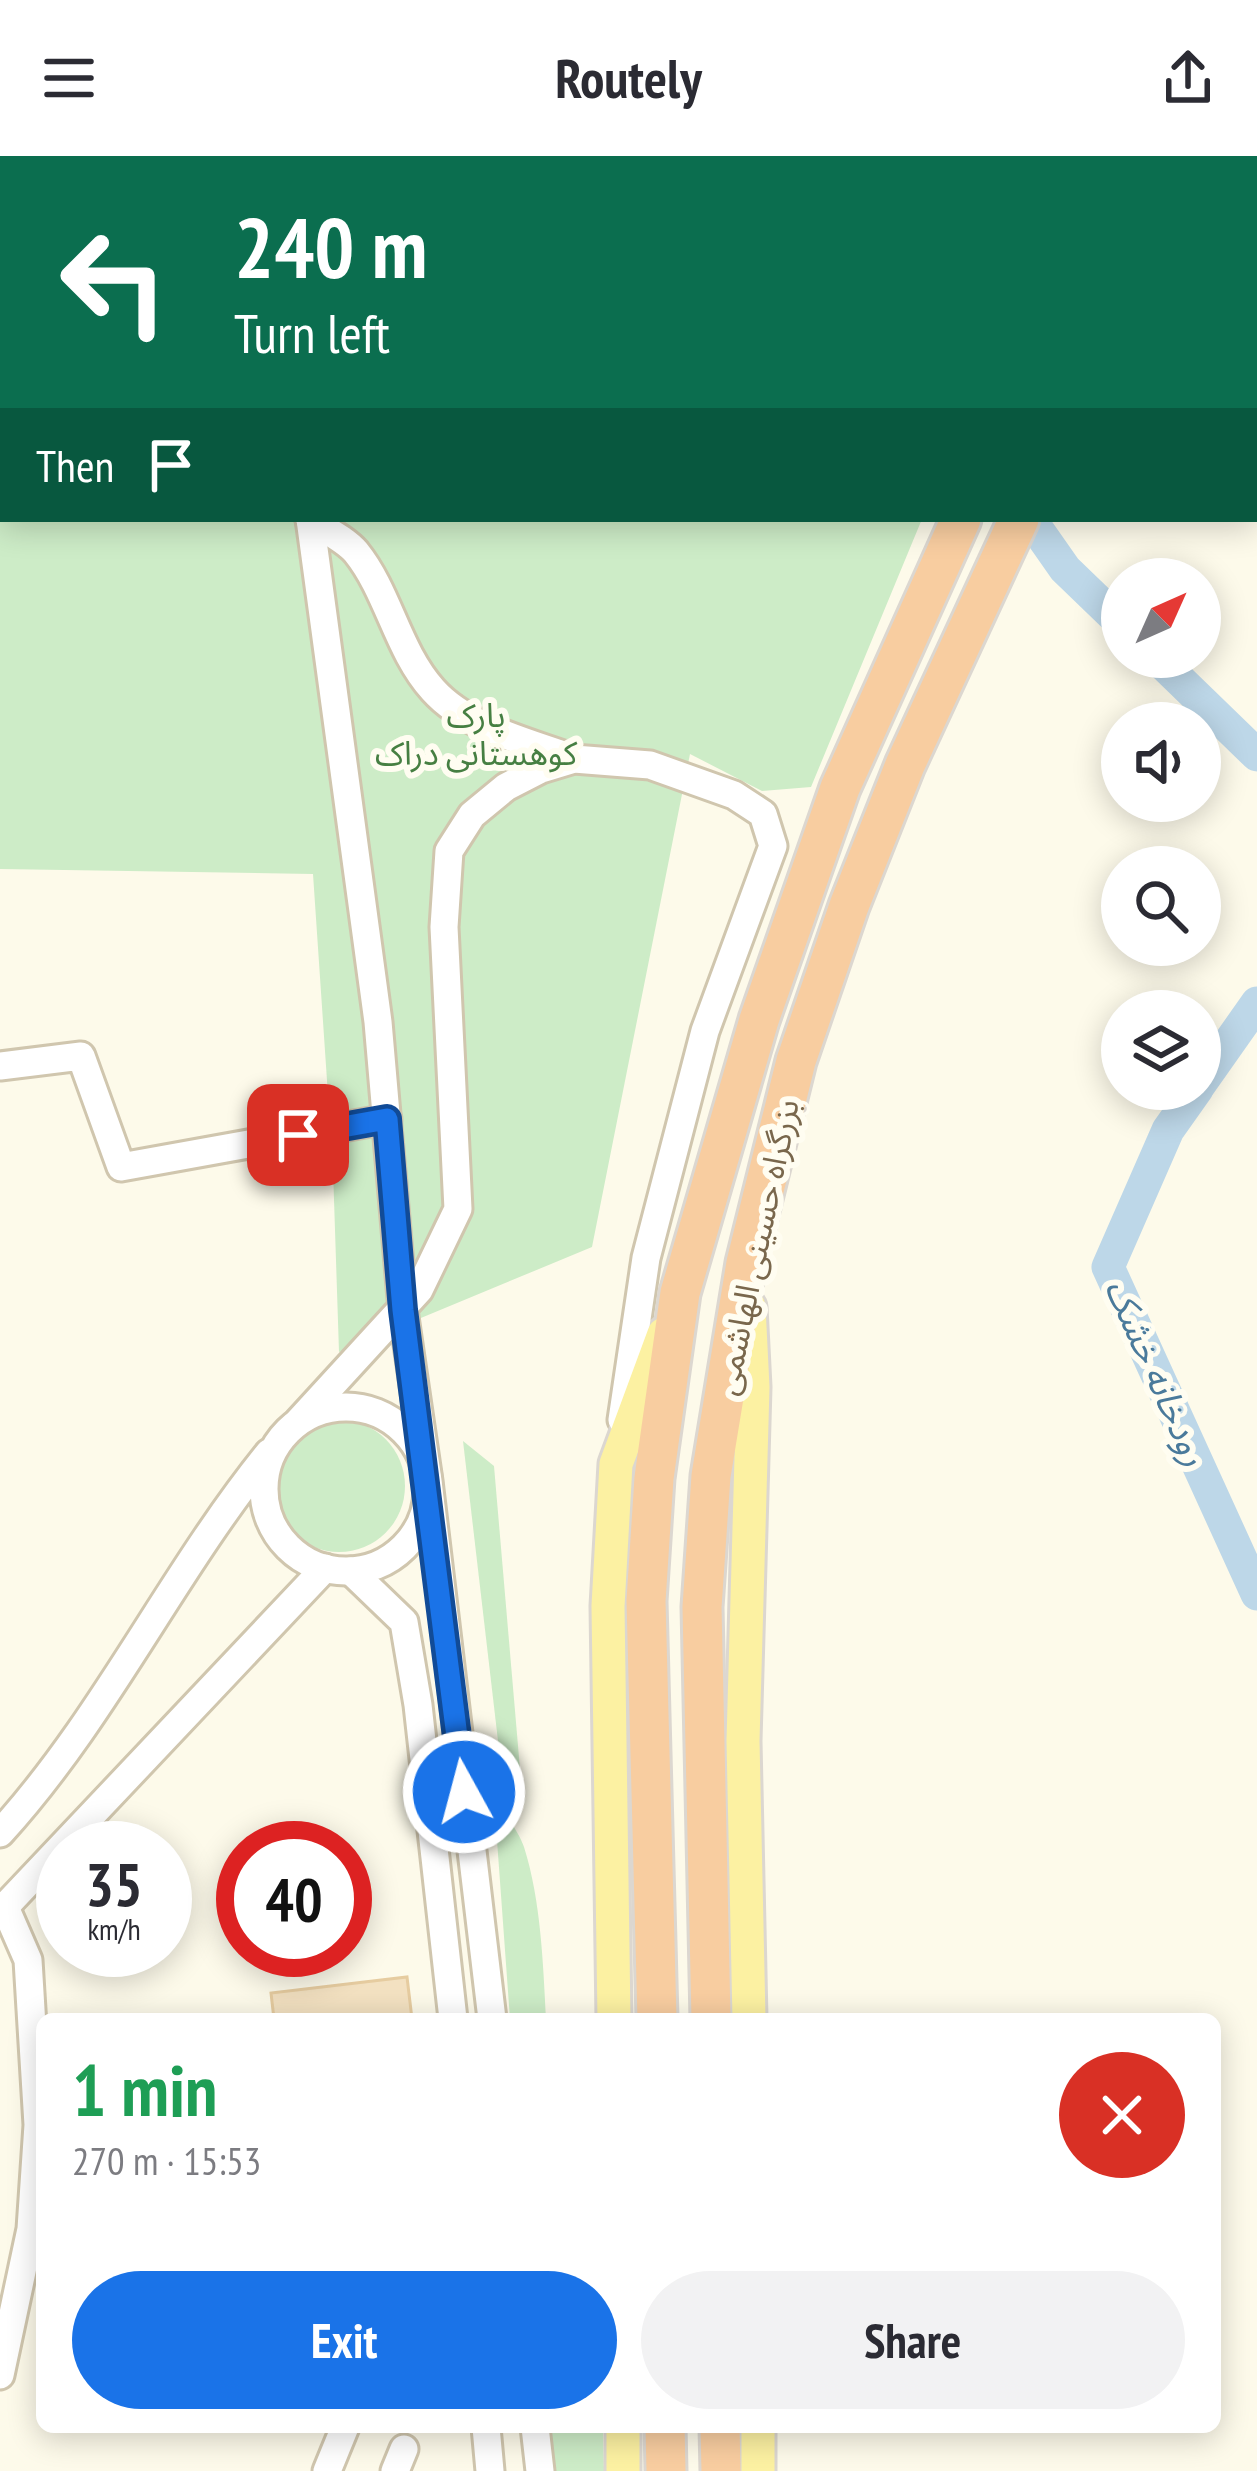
<!DOCTYPE html>
<meta charset="utf-8">
<style>
body{margin:0;font-family:"PT Sans Narrow","Noto Sans Arabic",sans-serif;background:#f2f2f3;color:#2b2b33;height:100vh;display:flex;flex-direction:column;font-size:45px;white-space:nowrap}
*{box-sizing:border-box;margin:0}
p{font-size:39px;color:#7c7c81}
.icon{flex:none;width:66px;height:66px;fill:none;stroke:currentColor;stroke-width:2;stroke-linecap:round;stroke-linejoin:round}
.map{position:relative;flex:1;overflow:hidden}
.side{position:absolute;left:36px;top:1857px;width:1185px;height:420px;display:flex;flex-direction:column;background:#fff;border-radius:18px;box-shadow:0 6px 30px #0003}
.side>*{flex:none}
.banner{position:absolute;left:0px;top:0px;width:1257px;height:366px;box-shadow:0 6px 30px #0003;background:#0b6e4f;color:#fff;overflow:hidden}
.needle{width:78px;rotate:45deg}
.buttons{position:absolute;left:1101px;top:402px;display:grid;gap:24px}
.buttons a{display:grid;place-items:center;width:120px;height:120px;border-radius:50%;background:#fff;box-shadow:0 6px 30px #0003;font-size:60px}
.speed{position:absolute;left:36px;top:1665px;display:flex;gap:24px;font-size:60px;font-weight:700;text-align:center}
.speed>*{display:grid;place-content:center;width:156px;height:156px;border-radius:50%;background:#fff;box-shadow:0 6px 30px #0003;line-height:1}
.speed small{font-size:30px;font-weight:400}
.speed .limit{border:18px solid #d22;background:#fff;color:#111}
.pin{position:absolute;display:grid;place-items:center;width:102px;height:102px;color:#fff;margin:-51px;border-radius:24px;box-shadow:0 6px 18px #0006}
.me{position:absolute;width:132px;margin:-66px;rotate:353deg;stroke-linejoin:round;filter:drop-shadow(0 0 9px #0008)}
.turn{display:flex;align-items:center;gap:42px;height:252px;padding:0 36px;font-size:54px}
.turn .icon{width:156px;height:156px;stroke-width:2.5}
.turn b{display:block;font-size:84px;line-height:102px}
.then{display:flex;align-items:center;height:114px;padding:0 36px;background:#0003;gap:24px;font-size:45px}
.round{display:grid;place-items:center;flex:none;width:126px;height:126px;border-radius:63px;background:#f2f2f3}
.overview{display:flex;align-items:center;justify-content:space-between;height:204px;padding:0 36px}
h1{font-size:72px;font-weight:800;line-height:90px;color:#1e9e55}
.primary-button{display:flex;gap:24px;margin-top:auto;padding:24px 36px}
.primary-button a{flex:1;height:138px;border-radius:72px;background:#1a73e8;color:#fff;font-size:48px;font-weight:800;line-height:138px;text-align:center}
.primary-button a+a{background:#f2f2f3;color:#2b2b33}
header{display:flex;justify-content:space-between;align-items:center;height:156px;padding:0 36px;background:#fff;font-size:54px;font-weight:800}
.map>svg:first-child{display:block}
</style>
<header><svg class="icon" aria-label="menu" viewBox="0 0 24 24"><path d="M4 6h16M4 12h16M4 18h16"/></svg>Routely<svg class="icon" aria-label="share" viewBox="0 0 24 24"><path d="M12 15V3M7 8l5-5 5 5M5 13v7h14v-7"/></svg></header>
<div class="map">
<svg width="1257" height="2315" viewBox="0 0 1257 2315">
<rect width="100%" height="100%" fill="#fdfaea"/>
<!-- green -->
<g fill="#cdecc7">
<polygon points="0,0 890,0 3,3 3,363 922,363 811,631 762,635 690,598 592,1091 339,1196 333,1013 313,718 0,713"/>
<circle cx="339" cy="1330" r="66"/>
<polygon points="463,1285 494,1310 523,1648 502,1619"/>
<path d="M494,1643C504,1656 519,1676 524,1691C541,1745 543,1807 546,1863H510Z"/>
<polygon points="549,2271 603,2271 604,2315 553,2315"/>
</g>
<g fill="none" stroke-linecap="round" stroke-linejoin="round">
<!-- river -->
<g stroke="#bdd7e8" stroke-width="33">
<polyline points="940,3 941,0"/>
<polyline points="1030,363 1065,413 1122,468"/>
<polyline points="1156,501 1257,599"/>
<polyline points="1200,928 1257,847"/>
<polyline points="1197,933 1168,974 1108,1111 1257,1438"/>
</g>
</g>
<!-- building -->
<polygon fill="#f3e1c1" stroke="#e6cca0" stroke-width="3" points="407,1821 412,1863 274,1863 271,1837"/>
<g fill="none" stroke-linecap="round" stroke-linejoin="round">
<!-- minor casing -->
<g stroke="#d0c6ae" stroke-width="33">
<g id="minor">
<polyline points="262,0 263,3"/>
<polyline points="310,363 378,866 403,1154 428,1325 492,1863"/>
<path d="M310,364C325,374 345,383 356,396C389,437 397,494 433,534C467,572 528,586 574,603"/>
<polyline points="0,910 81,900 121,1011 387,963"/>
<circle cx="346" cy="1333" r="82"/>
<polyline points="299,1265 419,1134 458,1053 444,771 449,695 472,659 506,631 541,613 574,603 650,609 734,639 763,658 773,690 705,875 646,1102 622,1264"/>
<polyline points="351,1415 404,1466 418,1549 453,1863"/>
<path d="M0,1677C105,1562 171,1418 269,1297"/>
<polyline points="0,1756 325,1412"/>
<polyline points="0,2219 31,2073 38,1969 28,1804 5,1751"/>
<polyline points="486,2271 490,2315"/>
<polyline points="535,2271 540,2315"/>
<polyline points="327,2315 345,2271"/>
<polyline points="395,2315 404,2293"/>
</g>
</g>
<!-- major casing -->
<g stroke="#dcd7d0" stroke-width="39">
<g id="major">
<polyline points="1036,3 1037,0"/>
<polyline points="1254,188 1257,186"/>
<polyline points="749,1151 753,1231 743,1585 749,1863"/>
<polyline points="614,1863 608,1450 616,1308 664,1178"/>
<polyline points="623,2271 623,2315"/>
<polyline points="758,2271 758,2315"/>
</g>
</g>
<!-- highway casing -->
<g stroke="#dcd7d0" stroke-width="45">
<g id="highway">
<polyline points="1133,3 1135,0"/>
<polyline points="1192,3 1194,0"/>
<polyline points="657,1863 646,1445 654,1322 680,1137 759,864 840,632 961,363"/>
<polyline points="711,1863 702,1451 711,1320 746,1107 796,905 849,750 905,609 1019,363"/>
<polyline points="665,2271 666,2315"/>
<polyline points="720,2271 721,2315"/>
</g>
</g>
<!-- minor -->
<use href="#minor" stroke="#fff" stroke-width="27"/>
<!-- major -->
<use href="#major" stroke="#fcf1a2" stroke-width="33"/>
<!-- highway -->
<use href="#highway" stroke="#f8cda0" stroke-width="39"/>
</g>
<g fill="none" stroke-linecap="round" stroke-linejoin="round">
<!-- route casing -->
<g stroke="#114b97" stroke-width="30">
<polyline id="route" points="298,979 387,963 403,1154 464,1636"/>
</g>
<!-- route -->
<use href="#route" stroke="#1a73e8" stroke-width="21"/>
</g>
<g text-anchor="middle" stroke-width="12" stroke-linejoin="round" paint-order="stroke">
<!-- park labels -->
<g font-size="33" fill="#467f42" stroke="#fffdf1">
<text x="476" y="571">پارک<tspan x="476" dy="38">کوهستانی دراک</tspan></text>
</g>
<!-- street labels -->
<g font-size="33" fill="#79674c" stroke="#fffdf1">
<text transform="translate(756 1091) rotate(-78)" y="12">بزرگراه حسینی الهاشمی</text>
</g>
<!-- water labels -->
<g font-size="36" font-style="italic" fill="#4a7a9b" stroke="#fffdf1">
<text transform="translate(1157 1216) rotate(66)" y="13">رودخانه خشک</text>
</g>
</g>
</svg>
<div class="buttons">
<a><svg class="needle" viewBox="-14 -14 28 28"><path d="M0-13l5 13h-10z" fill="#e53935"/><path d="M0 13l5-13h-10z" fill="#7c7c81"/></svg></a>
<a><svg class="icon" aria-label="sound" viewBox="0 0 24 24"><path d="M4 9h4l5-4v14l-5-4H4zM17 9q2 3 0 6"/></svg></a>
<a><svg class="icon" aria-label="search" viewBox="0 0 24 24"><circle cx="10" cy="10" r="6"/><path d="M15 15l6 6"/></svg></a>
<a><svg class="icon" aria-label="layers" viewBox="0 0 24 24"><path d="M12 4l9 5-9 5-9-5zM3 14l9 5 9-5"/></svg></a>
</div>
<div class="speed"><div>35<small>km/h</small></div><div class="limit">40</div></div>
<div class="pin" style="left:298px;top:979px;background:#d93025"><svg class="icon" aria-label="arrive" viewBox="0 0 24 24"><path d="M6 21V4h12l-3 4 3 4H6"/></svg></div>
<svg class="me" style="left:464px;top:1636px" viewBox="-20 -20 40 40"><circle r="17" fill="#1a73e8" stroke="#fff" stroke-width="3"/><path d="M0-11L8 9 0 5-8 9z" fill="#fff"/></svg>
<div class="banner">
<div class="turn"><svg class="icon" aria-label="left" viewBox="0 0 24 24"><path d="M17 20v-9H6M10 6l-5 5 5 5"/></svg><div><b>240 m</b>Turn left</div></div>
<div class="then">Then<svg class="icon" aria-label="arrive" viewBox="0 0 24 24"><path d="M6 21V4h12l-3 4 3 4H6"/></svg></div>
</div>
<section class="side">
<div class="overview"><div><h1>1 min</h1><p>270 m · 15:53</p></div><a class="round" style="background:#d93025;color:#fff"><svg class="icon" aria-label="close" viewBox="0 0 24 24"><path d="M6 6l12 12M18 6L6 18"/></svg></a></div>
<div class="primary-button"><a>Exit</a><a>Share</a></div>
</section>
</div>
